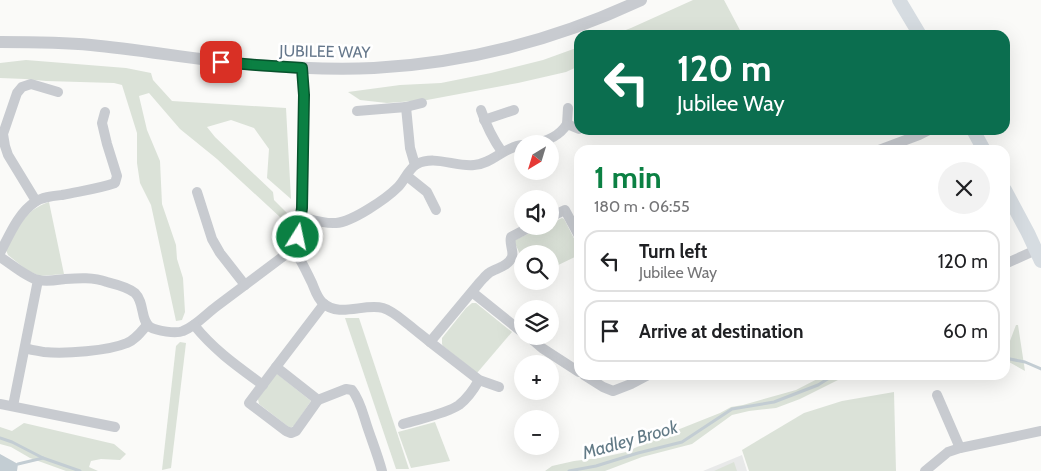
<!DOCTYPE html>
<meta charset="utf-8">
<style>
body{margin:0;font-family:Cabin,sans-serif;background:#f2f2f2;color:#202124;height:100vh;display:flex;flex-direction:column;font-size:19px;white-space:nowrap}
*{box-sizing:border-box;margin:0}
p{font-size:16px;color:#757577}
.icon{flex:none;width:28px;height:28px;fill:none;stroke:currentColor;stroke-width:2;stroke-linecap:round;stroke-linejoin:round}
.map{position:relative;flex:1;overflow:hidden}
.side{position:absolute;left:574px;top:145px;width:436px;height:235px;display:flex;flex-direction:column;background:#fff;border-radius:15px;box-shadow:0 5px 20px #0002}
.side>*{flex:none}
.guide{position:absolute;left:574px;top:30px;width:436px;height:105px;border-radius:15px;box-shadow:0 5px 20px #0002;background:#0b6e4f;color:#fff;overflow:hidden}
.needle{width:32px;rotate:218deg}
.fabs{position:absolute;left:514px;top:135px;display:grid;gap:10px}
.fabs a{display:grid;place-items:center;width:45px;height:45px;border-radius:50%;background:#fff;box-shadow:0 5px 20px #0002;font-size:25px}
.pin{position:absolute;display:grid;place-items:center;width:42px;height:42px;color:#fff;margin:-21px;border-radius:10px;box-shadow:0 2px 8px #0006}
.me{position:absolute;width:55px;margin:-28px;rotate:10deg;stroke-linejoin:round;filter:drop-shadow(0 0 4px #0008)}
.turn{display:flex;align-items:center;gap:18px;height:105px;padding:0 20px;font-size:22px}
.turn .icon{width:65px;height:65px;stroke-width:2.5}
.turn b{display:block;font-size:35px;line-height:42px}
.round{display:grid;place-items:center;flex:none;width:52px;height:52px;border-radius:26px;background:#f2f2f2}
.headline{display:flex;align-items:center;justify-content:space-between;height:85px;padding:0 20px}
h1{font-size:30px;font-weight:800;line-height:38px;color:#0b8043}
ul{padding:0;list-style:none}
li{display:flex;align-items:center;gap:15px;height:62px;margin:0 10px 8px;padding:0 10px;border:2px solid #e0e0e0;border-radius:15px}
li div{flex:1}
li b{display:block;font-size:19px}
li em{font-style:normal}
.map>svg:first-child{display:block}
</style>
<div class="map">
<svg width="1041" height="471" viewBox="0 0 1041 471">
<rect width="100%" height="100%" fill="#fafaf8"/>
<!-- built -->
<polygon fill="#e8e9e9" points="742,455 747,471 703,471"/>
<!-- green -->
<g fill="#dbe2d8">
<polygon points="693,0 724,0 742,34 740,35 613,35 631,28"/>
<polygon points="579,47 579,66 566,72 518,83 427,100 387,103 360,100 348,92 400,85 441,83 491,73 543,60"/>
<polygon points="26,60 126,68 151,73 153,80 172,101 286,108 291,199 267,178 269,149 254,128 231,120 207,127 215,137 273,192 274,200 297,223 294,230 217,159 180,129 149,93 139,96 147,130 160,161 162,204 176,245 177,259 183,278 185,312 182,320 176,321 151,205 140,183 137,163 137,133 122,85 114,83 46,81 25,79 0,78 0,63"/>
<path d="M49,202L64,274L40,276L28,271L8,255L6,250C15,235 22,215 38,207C41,205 45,203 49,202Z"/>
<polygon points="562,218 564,219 579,248 579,255 550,269 550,254 522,254 522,259 515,243 515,240 545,226 550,226 550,224"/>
<polygon points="472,303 476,303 512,332 477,373 443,346 442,344 442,338 466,308"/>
<polygon points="345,318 359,318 409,469 396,469"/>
<polygon points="1016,325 1018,325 1025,371 1009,362 1005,362 1005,347 1008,346"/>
<polygon points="180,342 186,343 171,468 162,470 176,346"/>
<polygon points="276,373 311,401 294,426 290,428 259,404 258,399"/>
<polygon points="825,375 860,375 844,377 800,399 776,408 749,411 732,415 692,444 642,457 605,471 545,471 552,466 574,461 599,458 626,452 657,438 720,413 731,407 743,405 796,390"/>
<polygon points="894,392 896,471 749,471 742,450 804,413 842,401"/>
<polygon points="435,422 450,461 411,468 398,432"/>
<polygon points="24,423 114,444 126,454 120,460 101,459 91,461 89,467 98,471 66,471 30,458 11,447 0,444 0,427 12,431"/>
<polygon points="734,462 737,471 714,471"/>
</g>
<!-- water -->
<polygon fill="#c3cdd3" points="0,454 18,464 17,471 0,471"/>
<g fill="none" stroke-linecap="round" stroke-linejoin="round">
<!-- stream -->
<g stroke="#c3cdd3" stroke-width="3">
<polyline points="1005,358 1025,362 1041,369"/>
<polyline points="0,438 12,442 43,458"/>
<polyline points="18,464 43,458 80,471"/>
<polyline points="569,471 596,466 638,453 682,442 732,409 774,402 818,385 834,375"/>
</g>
<!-- minor -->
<g stroke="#c8cbd0" stroke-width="10">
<path d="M302,68C304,105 304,143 303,180C302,201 305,231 293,249C301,259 306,271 312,283C315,290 317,298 323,303C339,318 364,303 383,308C393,311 401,319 409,325C416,331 423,336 430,342L480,282C483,279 486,275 489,273C496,268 508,267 512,257C514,251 509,244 511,237L532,226"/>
<polyline points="406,107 410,148 415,165"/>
<path d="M481,110C486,125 493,139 502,152"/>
<polyline points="357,111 406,107 422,103"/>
<polyline points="484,120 514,110"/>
<polyline points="567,124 568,108"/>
<path d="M531,144C545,142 559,137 567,124L579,129"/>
<polyline points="879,150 919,135 929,130"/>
<polyline points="407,176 427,192 436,210"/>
<polyline points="197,192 212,239 220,253 245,285"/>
<polyline points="36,201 8,155 5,146 3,134 17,93 22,87 31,84 58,92"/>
<path d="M302,217C313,220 324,224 336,223C352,222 386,199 398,187C405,180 408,169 417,164C435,155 455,167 474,165C492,164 504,147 522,145"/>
<polyline points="550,217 565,210 579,236"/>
<path d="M0,253C9,236 18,213 35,202C42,197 53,196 62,195C80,191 98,189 115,183L117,176L107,144L102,123L105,112"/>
<path d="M0,257C10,263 29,279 39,280C47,282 57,280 65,279C79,278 93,277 107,282C115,284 128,287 135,293C145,303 140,320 150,327C157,331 176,334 183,331C196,326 206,314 217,306C242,287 268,268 293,249"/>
<polyline points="1005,264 1036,250"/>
<polyline points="472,292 522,332"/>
<path d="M324,304L276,367L318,400L346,389L352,390C360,400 363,414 367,426C372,441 378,456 382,471"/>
<path d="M194,325C214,350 237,366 263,385"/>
<polyline points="528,336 542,348 579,372"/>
<polyline points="430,342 479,380 499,387"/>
<path d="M25,348C31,350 38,351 44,352C65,354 108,351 127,343C135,340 141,332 147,325"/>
<polyline points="276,367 249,403 286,431 291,433 296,431 318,400"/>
<polyline points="584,375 603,387 613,391 631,384 648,375"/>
<polyline points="937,395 960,448"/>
<polyline points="0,404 115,427"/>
<polyline points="13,406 38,280"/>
<path d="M403,424C419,419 446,414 459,405C468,398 474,389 479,380"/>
<polyline points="925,471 948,452 960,448 1041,431"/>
</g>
<!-- tertiary -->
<path stroke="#c8cbd0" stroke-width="12" d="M0,42C30,42 61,42 91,45C146,50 201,61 257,65C295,68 335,70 374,68C466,63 558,39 641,0"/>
<!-- secondary -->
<g stroke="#d6dce1" stroke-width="14">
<polyline points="899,0 920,35"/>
<polyline points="973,130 984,150"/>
<polyline points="1005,190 1028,233 1041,261"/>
</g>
</g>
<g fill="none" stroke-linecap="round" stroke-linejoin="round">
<!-- route casing -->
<g stroke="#07532c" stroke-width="12">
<polyline id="route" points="221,62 256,65 302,68 304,95 302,208 298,237"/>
</g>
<!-- route -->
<use href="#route" stroke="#0b8043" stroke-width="9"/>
</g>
<g text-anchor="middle" stroke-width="5" stroke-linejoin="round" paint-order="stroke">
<!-- street labels -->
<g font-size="16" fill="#66788c" stroke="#fff">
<text transform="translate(325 51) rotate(1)" y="6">JUBILEE WAY</text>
</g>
<!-- water labels -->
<g font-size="18" font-style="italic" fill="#627a86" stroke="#fff">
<text transform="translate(630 440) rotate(-16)" y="6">Madley Brook</text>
</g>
</g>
</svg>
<div class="fabs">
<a><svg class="needle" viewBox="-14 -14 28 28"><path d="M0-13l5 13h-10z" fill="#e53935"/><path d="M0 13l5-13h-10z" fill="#757577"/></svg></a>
<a><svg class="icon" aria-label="sound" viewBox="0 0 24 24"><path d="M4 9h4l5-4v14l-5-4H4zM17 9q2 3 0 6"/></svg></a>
<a><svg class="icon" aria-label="search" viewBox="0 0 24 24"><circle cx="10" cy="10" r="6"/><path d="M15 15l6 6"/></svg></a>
<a><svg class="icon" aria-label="layers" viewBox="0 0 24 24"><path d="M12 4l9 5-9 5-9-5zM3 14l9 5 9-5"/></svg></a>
<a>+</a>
<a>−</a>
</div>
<div class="pin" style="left:221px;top:62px;background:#d93025"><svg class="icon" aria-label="arrive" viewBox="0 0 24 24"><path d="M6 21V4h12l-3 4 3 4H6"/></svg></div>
<svg class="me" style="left:298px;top:237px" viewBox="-20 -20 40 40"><circle r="17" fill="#0b8043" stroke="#fff" stroke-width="3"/><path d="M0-11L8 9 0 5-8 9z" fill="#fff"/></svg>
<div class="guide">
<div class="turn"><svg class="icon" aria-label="left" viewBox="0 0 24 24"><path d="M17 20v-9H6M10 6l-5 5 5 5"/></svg><div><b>120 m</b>Jubilee Way</div></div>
</div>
<section class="side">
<div class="headline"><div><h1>1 min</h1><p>180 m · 06:55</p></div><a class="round"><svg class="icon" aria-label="close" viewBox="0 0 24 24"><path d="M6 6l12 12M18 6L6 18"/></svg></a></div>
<ul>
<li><svg class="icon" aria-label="left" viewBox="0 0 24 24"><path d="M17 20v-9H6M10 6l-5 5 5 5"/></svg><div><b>Turn left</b><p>Jubilee Way</p></div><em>120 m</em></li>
<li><svg class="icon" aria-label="arrive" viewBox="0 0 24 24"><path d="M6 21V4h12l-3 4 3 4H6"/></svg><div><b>Arrive at destination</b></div><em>60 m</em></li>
</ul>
</section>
</div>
